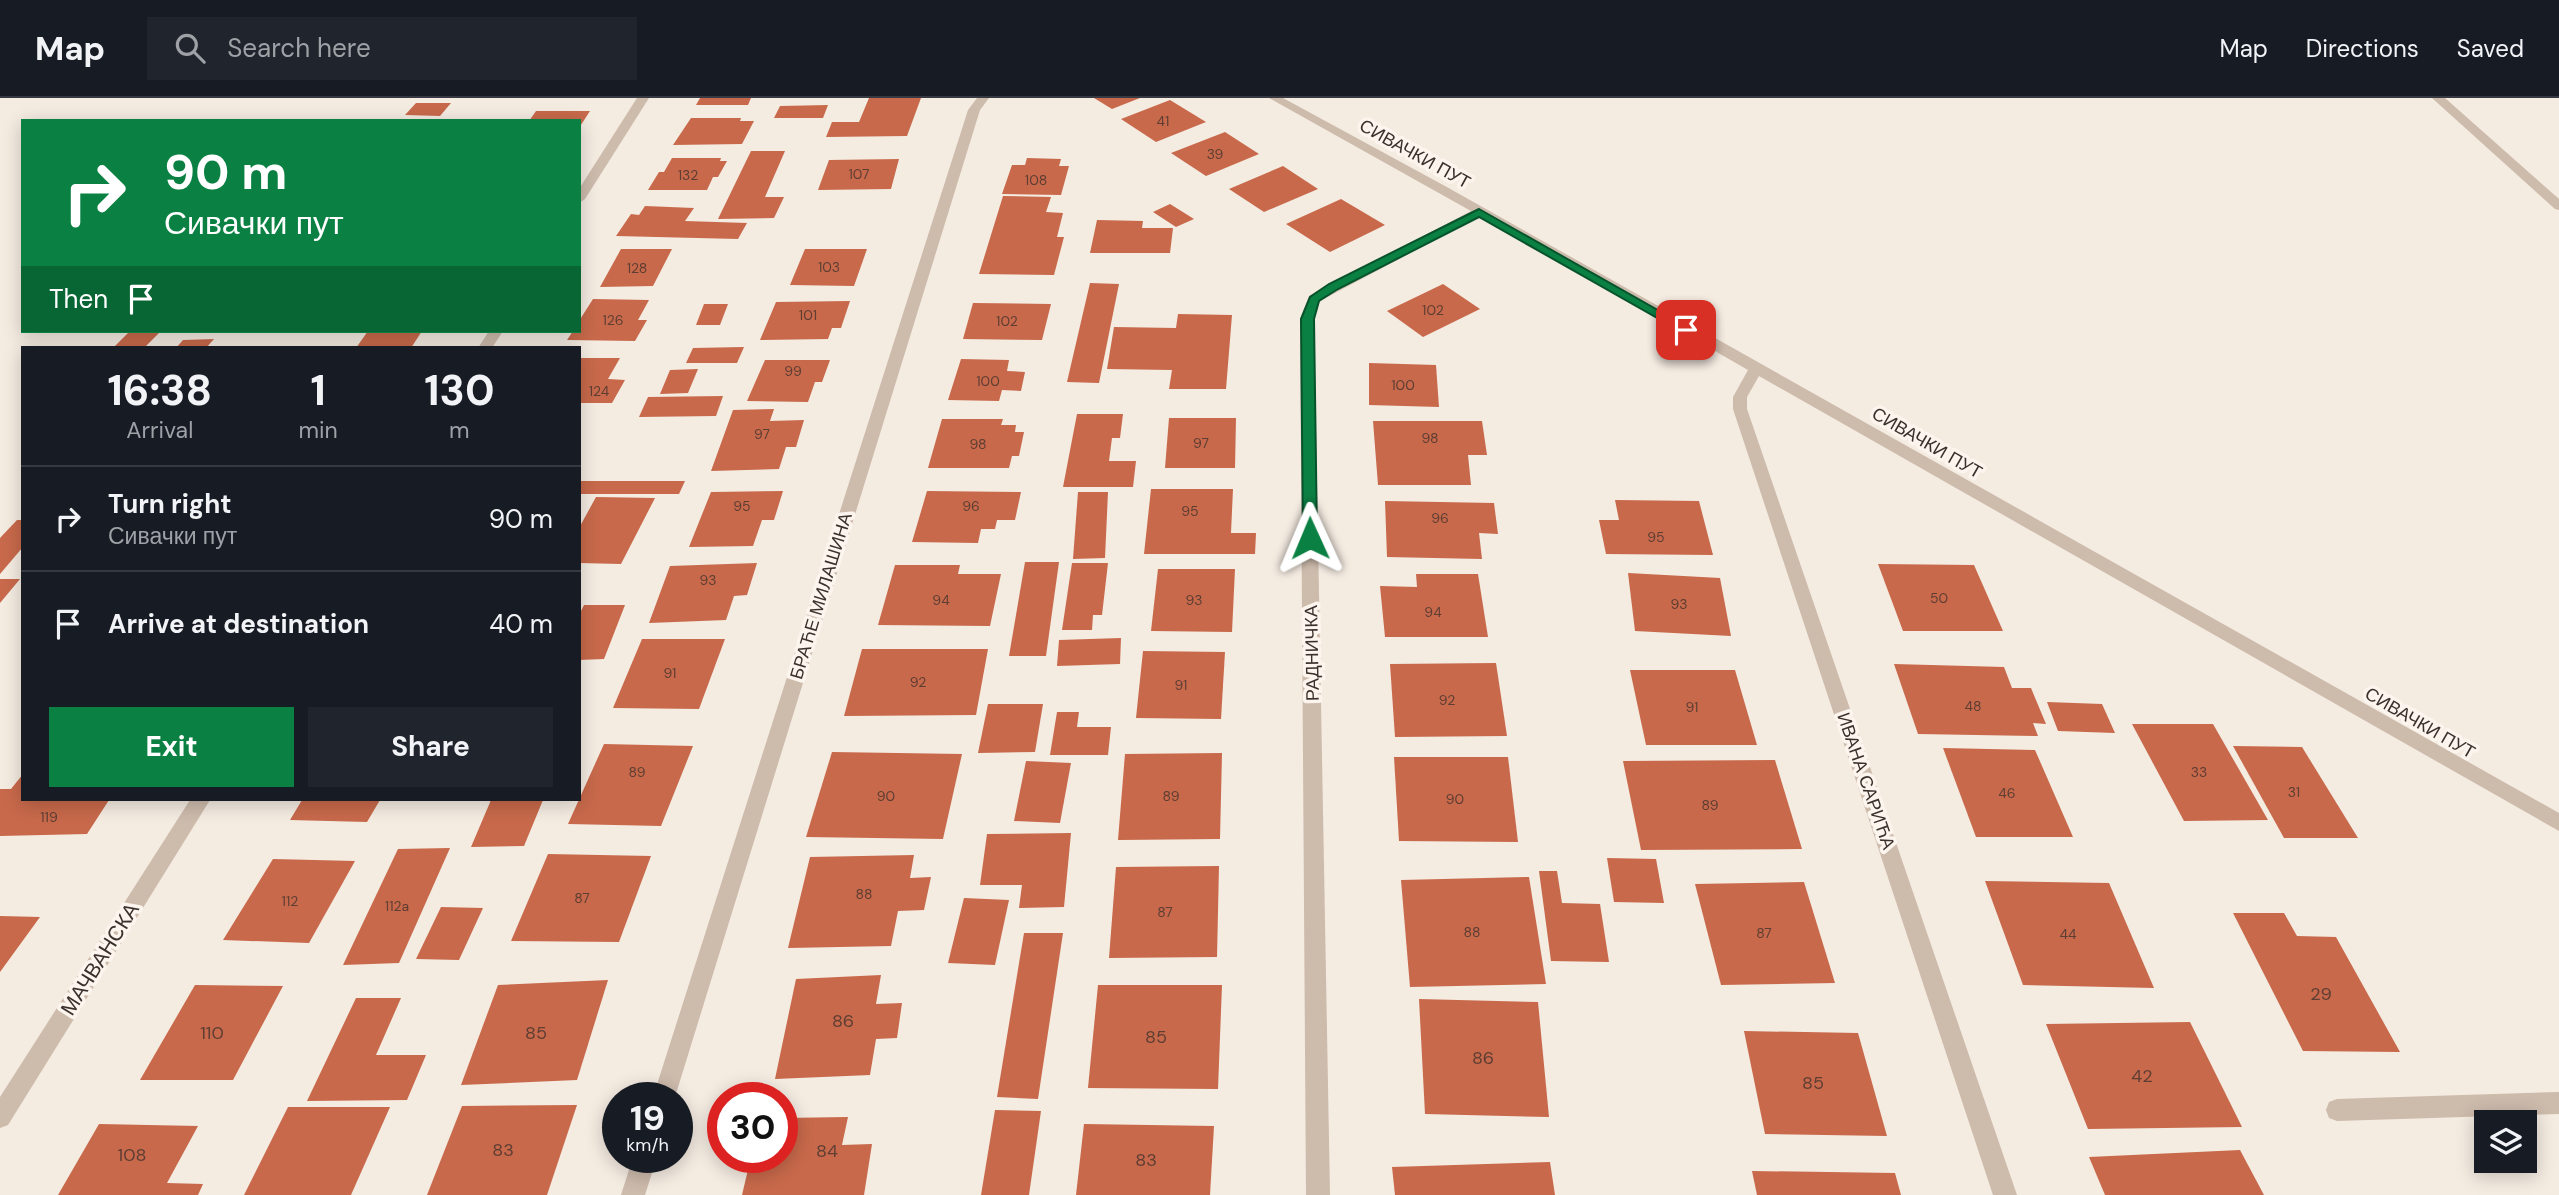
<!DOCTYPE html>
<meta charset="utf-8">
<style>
body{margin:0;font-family:"DM Sans",sans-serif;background:#20242c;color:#f1f3f6;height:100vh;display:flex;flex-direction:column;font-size:26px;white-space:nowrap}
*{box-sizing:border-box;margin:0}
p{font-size:23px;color:#9ea1a6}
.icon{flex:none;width:38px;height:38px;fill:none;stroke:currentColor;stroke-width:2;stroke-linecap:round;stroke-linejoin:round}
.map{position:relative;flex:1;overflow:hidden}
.details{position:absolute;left:21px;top:248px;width:560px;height:455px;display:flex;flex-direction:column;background:#171b24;border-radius:0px;box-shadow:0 4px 18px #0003}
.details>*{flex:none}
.hud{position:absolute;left:21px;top:21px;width:560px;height:214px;border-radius:0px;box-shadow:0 4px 18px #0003;background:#0b8043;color:#fff;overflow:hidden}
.fabs{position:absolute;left:2474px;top:1012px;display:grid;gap:14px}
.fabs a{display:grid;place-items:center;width:63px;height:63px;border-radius:0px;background:#171b24;box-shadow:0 4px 18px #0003;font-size:35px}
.speed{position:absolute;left:602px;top:984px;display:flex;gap:14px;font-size:35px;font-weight:700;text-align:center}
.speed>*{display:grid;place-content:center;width:91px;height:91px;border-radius:50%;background:#171b24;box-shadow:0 4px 18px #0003;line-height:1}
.speed small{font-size:18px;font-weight:400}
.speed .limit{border:10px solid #d22;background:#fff;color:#111}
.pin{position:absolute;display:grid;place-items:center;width:60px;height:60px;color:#fff;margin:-30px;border-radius:14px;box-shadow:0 4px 10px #0006}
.me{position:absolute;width:77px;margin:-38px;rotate:359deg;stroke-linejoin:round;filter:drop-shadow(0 0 5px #0008)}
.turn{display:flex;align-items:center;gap:24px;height:147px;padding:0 28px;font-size:32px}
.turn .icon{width:91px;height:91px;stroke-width:2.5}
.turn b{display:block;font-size:49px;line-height:60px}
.then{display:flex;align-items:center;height:66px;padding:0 28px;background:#0003;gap:14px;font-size:26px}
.eta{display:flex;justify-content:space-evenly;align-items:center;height:119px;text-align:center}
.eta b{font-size:42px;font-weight:700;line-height:49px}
.cta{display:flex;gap:14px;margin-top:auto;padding:14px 28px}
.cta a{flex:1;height:80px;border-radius:0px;background:#0b8043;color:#fff;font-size:28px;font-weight:700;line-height:80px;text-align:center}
.cta a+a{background:#20242c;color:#f1f3f6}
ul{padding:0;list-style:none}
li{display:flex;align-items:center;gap:21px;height:105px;padding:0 28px;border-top:2px solid #363941}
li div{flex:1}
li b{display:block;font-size:26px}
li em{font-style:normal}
header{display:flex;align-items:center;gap:42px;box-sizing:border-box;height:98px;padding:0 35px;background:#171b24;border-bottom:2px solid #363941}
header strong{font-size:33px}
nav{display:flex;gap:38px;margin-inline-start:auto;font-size:24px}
.search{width:490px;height:63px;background:#20242c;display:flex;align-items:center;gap:18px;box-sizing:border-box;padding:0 24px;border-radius:0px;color:#9ea1a6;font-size:26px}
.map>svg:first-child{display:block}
</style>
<header>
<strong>Map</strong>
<div class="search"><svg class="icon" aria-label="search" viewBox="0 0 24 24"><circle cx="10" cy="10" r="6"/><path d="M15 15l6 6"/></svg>Search here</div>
<nav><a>Map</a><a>Directions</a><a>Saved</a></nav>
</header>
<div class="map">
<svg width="2559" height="1097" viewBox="0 0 2559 1097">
<rect width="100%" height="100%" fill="#f4ebe1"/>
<!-- building -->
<g fill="#c8694b">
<polygon points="700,0 751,0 748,7 696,7"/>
<polygon points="869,0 921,0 907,38 826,39 832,24 859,24"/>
<polygon points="1094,0 1140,0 1112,11"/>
<polygon points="1170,2 1206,24 1156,44 1121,21"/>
<polygon points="416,5 451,5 440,18 405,17"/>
<polygon points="828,7 823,20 774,20 780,8"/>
<polygon points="536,13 590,13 579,30 579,23 529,23"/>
<polygon points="691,20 741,20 740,23 754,23 742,46 673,47"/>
<polygon points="1225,34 1259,56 1206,78 1171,55"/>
<polygon points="751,53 785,53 765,99 784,99 774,120 718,121"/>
<polygon points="672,60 721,60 720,63 727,63 718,79 713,79 707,92 648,92 659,74 664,74"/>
<polygon points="1027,60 1061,61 1059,68 1069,68 1061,97 1002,96 1012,67 1025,67"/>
<polygon points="899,61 891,91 818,92 829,62"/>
<polygon points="1283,68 1318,91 1264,114 1229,91"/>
<polygon points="1003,98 1051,99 1046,114 1063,115 1057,139 1064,139 1054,177 979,176"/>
<polygon points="1341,101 1385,127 1330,154 1286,126"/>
<polygon points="1170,106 1194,121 1176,129 1153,114"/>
<polygon points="645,108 694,110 685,123 747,125 738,141 616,138 631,116 639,117"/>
<polygon points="1097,122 1143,123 1142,130 1173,130 1170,155 1090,155"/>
<polygon points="621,151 672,151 653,188 600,189"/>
<polygon points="805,151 867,151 854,188 790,187"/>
<polygon points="1090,185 1119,186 1099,285 1067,284"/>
<polygon points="1443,186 1480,211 1423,239 1387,213"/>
<polygon points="593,201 649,202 638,222 647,222 635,243 567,242 573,233 579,233 579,223"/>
<polygon points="850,203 841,230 832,230 828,241 760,242 776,204"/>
<polygon points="973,205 1051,206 1042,242 963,241"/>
<polygon points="704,206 728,206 720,227 696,227"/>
<polygon points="1178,216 1232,217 1226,291 1169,291 1172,272 1107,271 1114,229 1176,230"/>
<polygon points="130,233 161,233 144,250 113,250"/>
<polygon points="368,233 422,233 411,250 356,250"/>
<polygon points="214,241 206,250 176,250 183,242"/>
<polygon points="744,249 737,265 686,265 693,250"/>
<polygon points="579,260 620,260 608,281 625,282 612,305 579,305"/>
<polygon points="961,261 1009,262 1007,273 1025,274 1021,293 1002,292 999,303 948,302"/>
<polygon points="765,262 830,262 822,284 815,284 808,304 747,303"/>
<polygon points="1369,265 1436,267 1439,309 1369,307"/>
<polygon points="698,271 688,295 660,296 670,272"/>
<polygon points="723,298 716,318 639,319 648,299"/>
<polygon points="774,311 770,323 804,322 796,349 786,349 779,371 711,373 733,312"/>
<polygon points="1077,316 1123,316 1120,340 1112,340 1109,363 1136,363 1133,389 1063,389"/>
<polygon points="1169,320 1236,320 1235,370 1165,370"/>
<polygon points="942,321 1003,321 1001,327 1016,327 1015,334 1024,334 1019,358 1012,358 1009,370 928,370"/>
<polygon points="1373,323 1482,323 1487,357 1468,357 1471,387 1378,387"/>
<polygon points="579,383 685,383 679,396 579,396"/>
<polygon points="1151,391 1233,391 1231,435 1256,435 1255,456 1144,456"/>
<polygon points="783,393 774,422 762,422 753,448 689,449 711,394"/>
<polygon points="927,393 1021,394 1015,422 997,422 995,431 981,431 978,445 912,444"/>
<polygon points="1078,394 1108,394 1105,460 1073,461"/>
<polygon points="596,399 655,400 621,466 579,465 579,430"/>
<polygon points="1615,402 1699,403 1713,457 1606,456 1599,422 1619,422"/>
<polygon points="1385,403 1494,405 1498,436 1479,435 1482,461 1387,459"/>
<polygon points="17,422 23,422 23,449 0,476 0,440"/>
<polygon points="1025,464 1059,464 1046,558 1009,558"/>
<polygon points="757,465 747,497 734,498 726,522 649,525 670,468"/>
<polygon points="1072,465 1108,465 1102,517 1093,517 1092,532 1062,532"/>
<polygon points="1878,466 1974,467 2003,533 1903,533"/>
<polygon points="895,467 960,467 958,476 1001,476 990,528 878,527"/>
<polygon points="1158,471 1235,471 1232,534 1151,533"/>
<polygon points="1628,475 1720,480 1731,538 1635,533"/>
<polygon points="1416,476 1478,476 1488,539 1385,539 1380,488 1417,489"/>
<polygon points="0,481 20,481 0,505"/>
<polygon points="584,507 625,507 604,561 579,562 579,517"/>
<polygon points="1121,540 1120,566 1057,568 1059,542"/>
<polygon points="642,541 725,541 699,611 613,610"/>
<polygon points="862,551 988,551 976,617 844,618"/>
<polygon points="1143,553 1225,554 1221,621 1136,620"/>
<polygon points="1496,565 1507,638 1395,639 1390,566"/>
<polygon points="1894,566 2004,569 2012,590 2031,590 2046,626 2033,625 2038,638 1918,636"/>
<polygon points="1630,572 1735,572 1757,647 1646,647"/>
<polygon points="2047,604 2102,606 2115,635 2058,633"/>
<polygon points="988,606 1043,606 1035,654 978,655"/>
<polygon points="1057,614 1079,614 1077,629 1111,629 1108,657 1050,657"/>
<polygon points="2132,626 2213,626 2268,722 2184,723"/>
<polygon points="604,646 693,648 661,728 568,726"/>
<polygon points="2233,648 2302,649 2358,740 2284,740"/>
<polygon points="1943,650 2035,652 2073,739 1976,739"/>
<polygon points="832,654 962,656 943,741 806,739"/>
<polygon points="1222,655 1220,741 1118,742 1125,656"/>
<polygon points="1394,659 1508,659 1518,744 1399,743"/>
<polygon points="1775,662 1802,751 1641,752 1623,663"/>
<polygon points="1026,663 1071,665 1060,725 1014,723"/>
<polygon points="23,676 23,702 109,702 87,736 0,738 0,691 11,691"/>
<polygon points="302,702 380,702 367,724 290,722"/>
<polygon points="491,702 543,702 524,748 471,749"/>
<polygon points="1071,735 1064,809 1019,810 1022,787 980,787 987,736"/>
<polygon points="450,750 399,865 343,867 398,751"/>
<polygon points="548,756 651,758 619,844 511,843"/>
<polygon points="914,757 910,780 931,779 924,812 898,813 891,848 788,850 810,759"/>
<polygon points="1607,760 1656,761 1664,805 1614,804"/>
<polygon points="273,761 355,763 309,845 223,842"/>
<polygon points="1219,768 1217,859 1109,860 1116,769"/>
<polygon points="1539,773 1557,773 1562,805 1600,806 1609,864 1551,863"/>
<polygon points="1529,779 1546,886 1410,889 1401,782"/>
<polygon points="1985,783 2109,785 2154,890 2023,887"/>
<polygon points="1804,784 1835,885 1721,887 1695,786"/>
<polygon points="964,800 1009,802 995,867 948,865"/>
<polygon points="441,809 483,810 459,862 416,861"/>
<polygon points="2233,815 2284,815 2297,838 2336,839 2400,954 2303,953"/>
<polygon points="0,818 40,819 0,874"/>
<polygon points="1024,835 1063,835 1038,1001 997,999"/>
<polygon points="881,877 876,906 902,905 897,940 876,941 870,977 775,981 796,881"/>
<polygon points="608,882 577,982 461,987 498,887"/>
<polygon points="195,887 283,888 233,982 140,982"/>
<polygon points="1098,887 1222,887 1218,991 1088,990"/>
<polygon points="356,900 401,900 376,957 426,957 407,1002 307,1003"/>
<polygon points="1419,901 1538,904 1549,1019 1425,1016"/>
<polygon points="2190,924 2242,1029 2088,1031 2046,926"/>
<polygon points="1744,933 1858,935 1887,1038 1765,1036"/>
<polygon points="577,1007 547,1097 427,1097 462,1008"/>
<polygon points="288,1009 390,1009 351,1097 244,1097"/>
<polygon points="995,1012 1041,1013 1029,1097 981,1097"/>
<polygon points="848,1019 842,1047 872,1046 864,1097 742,1097 751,1059 782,1059 782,1020"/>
<polygon points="99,1026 198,1028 167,1085 203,1086 198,1097 58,1097"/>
<polygon points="1084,1026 1214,1028 1210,1097 1076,1097"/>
<polygon points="2240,1052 2264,1097 2105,1097 2089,1059"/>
<polygon points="1550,1064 1555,1097 1395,1097 1392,1069"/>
<polygon points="1752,1073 1895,1075 1901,1097 1757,1097"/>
</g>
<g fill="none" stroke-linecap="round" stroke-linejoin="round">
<!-- minor -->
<g fill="#cdbbac" fill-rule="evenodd">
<polygon points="637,0 649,0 585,101 579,105 579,91"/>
<polygon points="977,0 989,0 980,12 675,999 653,999 968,12"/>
<polygon points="1269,0 1283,0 1445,88 2559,715 2559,733 1759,278 1747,299 1747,311 2017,1097 1993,1097 1733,311 1733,299 1748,272 1480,118 1320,203 1314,221 1330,1097 1306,1097 1300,221 1309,198 1471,113"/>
<polygon points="2432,0 2445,0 2559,101 2559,112 2555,111"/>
<polygon points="489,233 503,233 492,250 478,250"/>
<polygon points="190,702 210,702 8,1027 0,1030 0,999"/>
<polygon points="2559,994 2559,1016 2337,1023 2329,1020 2326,1012 2329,1004 2337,1001"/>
<polygon points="633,1059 657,1059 645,1097 621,1097"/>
</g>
</g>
<!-- route -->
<polygon fill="#0b8043" stroke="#07532c" stroke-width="2" points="1479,111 1693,232 1691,234 1682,234 1479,119 1338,191 1319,203 1314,221 1317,440 1315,443 1305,443 1303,440 1301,221 1310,199 1329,186"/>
<g text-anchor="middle" stroke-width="7" stroke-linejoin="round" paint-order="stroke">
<!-- number labels -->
<g font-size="14" fill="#5e3e33">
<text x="1163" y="28">41</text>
<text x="1215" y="61">39</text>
<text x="859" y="81">107</text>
<text x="688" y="82">132</text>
<text x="1036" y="87">108</text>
<text x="829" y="174">103</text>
<text x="637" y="175">128</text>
<text x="1433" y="217">102</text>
<text x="808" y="222">101</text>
<text x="613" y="227">126</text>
<text x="1007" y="228">102</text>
<text x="793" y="278">99</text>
<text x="988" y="288">100</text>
<text x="1403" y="292">100</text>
<text x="599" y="298">124</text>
<text x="762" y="341">97</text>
<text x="1430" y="345">98</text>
<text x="1201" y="350">97</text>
<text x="978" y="351">98</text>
<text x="742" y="413">95</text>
<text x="971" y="413">96</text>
<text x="1190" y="418">95</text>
<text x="1440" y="425">96</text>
<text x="1656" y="444">95</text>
<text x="708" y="487">93</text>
<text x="1939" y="505">50</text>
<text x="941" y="507">94</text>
<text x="1194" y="507">93</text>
<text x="1679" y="511">93</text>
<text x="1433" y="519">94</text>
<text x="670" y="580">91</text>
<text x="918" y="589">92</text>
<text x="1181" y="592">91</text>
<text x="1447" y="607">92</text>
<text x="1973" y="613">48</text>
<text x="1692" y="614">91</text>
<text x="637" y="679">89</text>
<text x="2199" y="679">33</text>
<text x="2294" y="699">31</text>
<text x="2007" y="700">46</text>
<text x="886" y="703">90</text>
<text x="1171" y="703">89</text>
<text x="1455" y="706">90</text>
<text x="1710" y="712">89</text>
<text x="49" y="724">119</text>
<text x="864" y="801">88</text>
<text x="582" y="805">87</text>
<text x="290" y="808">112</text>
<text x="397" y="813">112a</text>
<text x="1165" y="819">87</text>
<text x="1472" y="839">88</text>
<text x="1764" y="840">87</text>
<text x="2068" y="841">44</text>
</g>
<!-- street labels -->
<g font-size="18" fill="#3b302b" stroke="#fbf5ee">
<text transform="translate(1415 56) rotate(29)" y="6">СИВАЧКИ ПУТ</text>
<text transform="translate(1927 345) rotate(30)" y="6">СИВАЧКИ ПУТ</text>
<text transform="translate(821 498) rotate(-73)" y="6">БРАЋЕ МИЛАШИНА</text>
<text transform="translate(1312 555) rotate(-91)" y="6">РАДНИЧКА</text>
<text transform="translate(2420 625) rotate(30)" y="6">СИВАЧКИ ПУТ</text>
<text transform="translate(1866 683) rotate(71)" y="6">ИВАНА САРИЋА</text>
</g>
<!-- near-number labels -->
<g font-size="18" fill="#5e3e33">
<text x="2321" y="902">29</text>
<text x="843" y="929">86</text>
<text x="212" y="941">110</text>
<text x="536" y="941">85</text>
<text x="1156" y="945">85</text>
<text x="1483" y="966">86</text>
<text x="2142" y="984">42</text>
<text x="1813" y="991">85</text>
<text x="503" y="1058">83</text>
<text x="827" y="1059">84</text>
<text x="132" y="1063">108</text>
<text x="1146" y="1068">83</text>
</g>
<!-- near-street labels -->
<g font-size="21" fill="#3b302b" stroke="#fbf5ee">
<text transform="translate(100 861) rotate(-58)" y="7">МАЧВАНСКА</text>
</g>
</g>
</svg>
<div class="fabs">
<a><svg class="icon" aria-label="layers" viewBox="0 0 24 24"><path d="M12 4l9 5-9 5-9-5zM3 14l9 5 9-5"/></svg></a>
</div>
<div class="speed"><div>19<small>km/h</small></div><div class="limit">30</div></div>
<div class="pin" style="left:1686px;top:232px;background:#d93025"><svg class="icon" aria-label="arrive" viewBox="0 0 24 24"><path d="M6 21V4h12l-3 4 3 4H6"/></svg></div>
<svg class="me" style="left:1310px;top:440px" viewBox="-20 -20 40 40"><path d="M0-17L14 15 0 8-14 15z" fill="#0b8043" stroke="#fff" stroke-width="4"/></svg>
<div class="hud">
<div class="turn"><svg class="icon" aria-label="right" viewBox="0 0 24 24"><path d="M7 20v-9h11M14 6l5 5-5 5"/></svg><div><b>90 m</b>Сивачки пут</div></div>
<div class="then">Then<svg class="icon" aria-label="arrive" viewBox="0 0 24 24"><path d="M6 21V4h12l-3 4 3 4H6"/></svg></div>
</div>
<section class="details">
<div class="eta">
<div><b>16:38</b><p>Arrival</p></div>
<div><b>1</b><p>min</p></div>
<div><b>130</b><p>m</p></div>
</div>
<ul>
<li><svg class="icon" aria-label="right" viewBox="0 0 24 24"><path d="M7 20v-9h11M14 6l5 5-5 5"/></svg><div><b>Turn right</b><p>Сивачки пут</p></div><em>90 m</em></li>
<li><svg class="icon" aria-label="arrive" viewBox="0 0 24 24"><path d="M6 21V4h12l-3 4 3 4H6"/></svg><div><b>Arrive at destination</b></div><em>40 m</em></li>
</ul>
<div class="cta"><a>Exit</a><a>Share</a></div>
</section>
</div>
